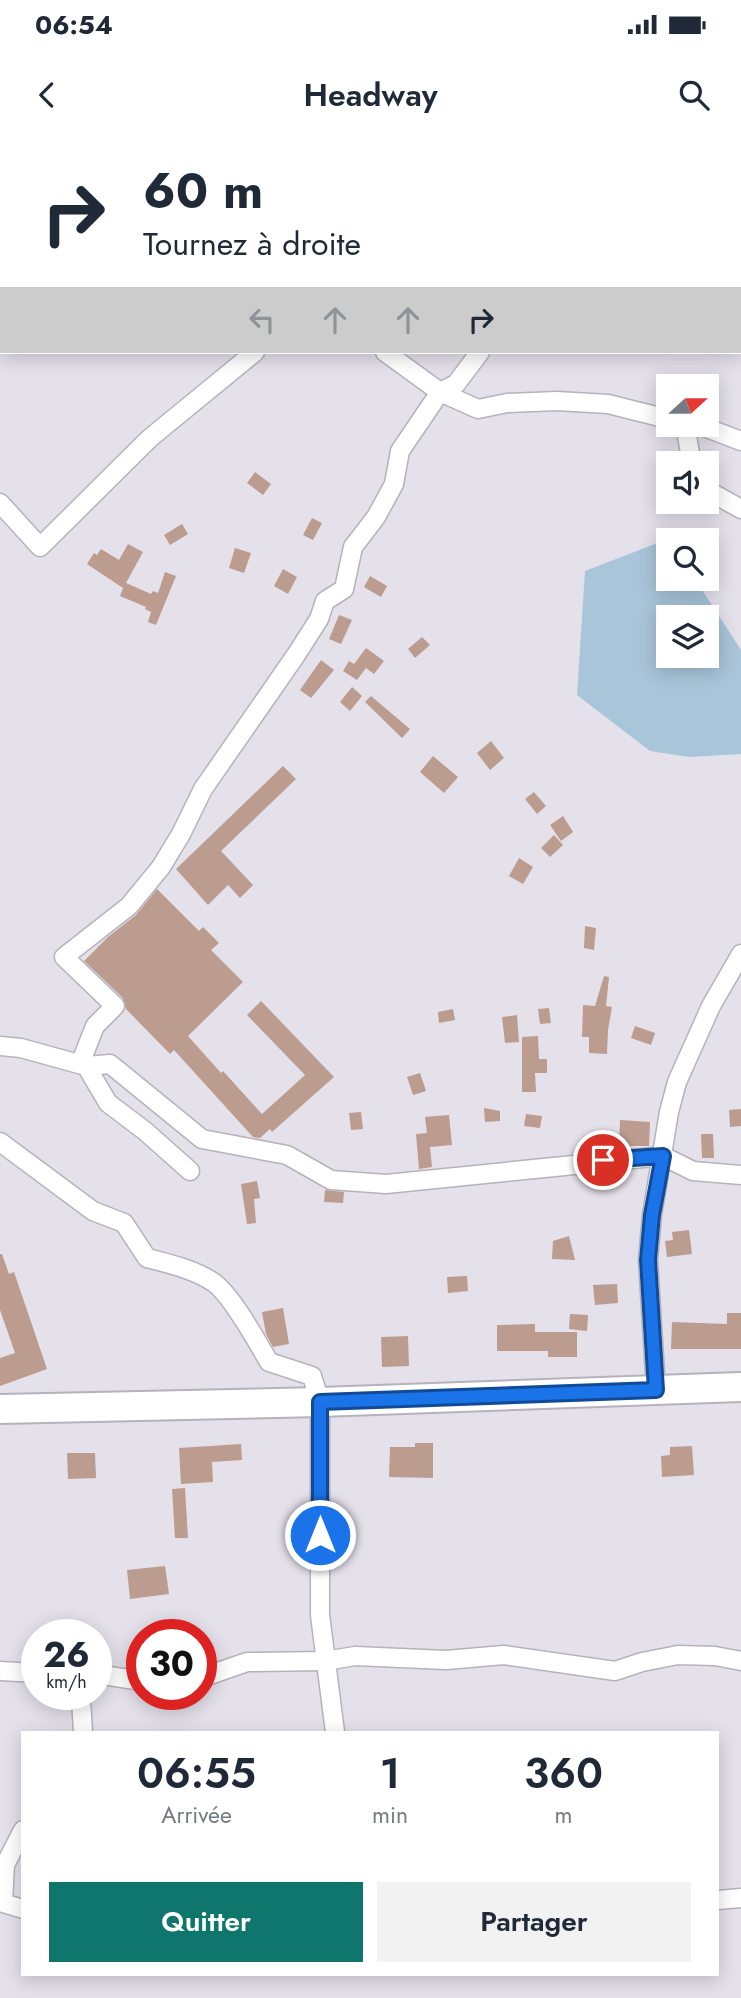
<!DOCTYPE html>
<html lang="fr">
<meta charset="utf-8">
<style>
body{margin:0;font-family:Jost,sans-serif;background:#f2f2f3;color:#1f2937;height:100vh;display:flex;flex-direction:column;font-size:26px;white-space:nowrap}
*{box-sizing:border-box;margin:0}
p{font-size:23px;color:#747a83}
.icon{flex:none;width:38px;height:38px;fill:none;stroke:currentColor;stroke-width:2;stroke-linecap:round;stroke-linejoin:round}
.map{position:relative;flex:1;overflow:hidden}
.sheet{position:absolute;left:21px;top:1591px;width:698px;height:245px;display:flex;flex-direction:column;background:#fff;border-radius:0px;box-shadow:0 4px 18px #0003}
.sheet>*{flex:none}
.guide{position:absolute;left:0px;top:0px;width:742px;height:214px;box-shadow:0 4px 18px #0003;background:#fff;color:#1f2937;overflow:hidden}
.needle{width:46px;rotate:69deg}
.fabs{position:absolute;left:656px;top:234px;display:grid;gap:14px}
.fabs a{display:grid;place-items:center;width:63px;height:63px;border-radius:0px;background:#fff;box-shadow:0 4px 18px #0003;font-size:35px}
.speed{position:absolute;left:21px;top:1479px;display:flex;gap:14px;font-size:35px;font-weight:700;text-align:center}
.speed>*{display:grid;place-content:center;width:91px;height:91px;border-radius:50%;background:#fff;box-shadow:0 4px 18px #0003;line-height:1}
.speed small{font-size:18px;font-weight:400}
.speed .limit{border:10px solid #d22;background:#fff;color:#111}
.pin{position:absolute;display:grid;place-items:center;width:60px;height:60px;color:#fff;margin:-30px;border:4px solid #fff;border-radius:50%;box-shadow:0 2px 7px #0007}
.me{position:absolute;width:77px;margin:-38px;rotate:0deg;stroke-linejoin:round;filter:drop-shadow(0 0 5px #0008)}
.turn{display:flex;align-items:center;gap:24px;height:147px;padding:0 28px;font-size:32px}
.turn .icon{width:91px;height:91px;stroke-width:2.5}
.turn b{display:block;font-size:49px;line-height:60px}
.lanes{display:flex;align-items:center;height:66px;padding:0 28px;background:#0003;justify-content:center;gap:35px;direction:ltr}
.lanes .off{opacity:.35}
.eta{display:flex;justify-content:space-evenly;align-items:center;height:119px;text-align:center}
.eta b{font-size:42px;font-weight:600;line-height:49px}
.button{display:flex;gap:14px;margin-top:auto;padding:14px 28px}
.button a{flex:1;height:80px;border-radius:0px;background:#0f766e;color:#fff;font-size:28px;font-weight:600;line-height:80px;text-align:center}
.button a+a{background:#f2f2f3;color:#1f2937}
.status{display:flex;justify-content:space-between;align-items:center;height:49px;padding:0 35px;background:#fff;direction:ltr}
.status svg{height:19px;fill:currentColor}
header{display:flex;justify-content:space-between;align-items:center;height:91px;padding:0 28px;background:#fff;font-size:32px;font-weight:600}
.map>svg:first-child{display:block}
</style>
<div class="status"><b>06:54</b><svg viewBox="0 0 49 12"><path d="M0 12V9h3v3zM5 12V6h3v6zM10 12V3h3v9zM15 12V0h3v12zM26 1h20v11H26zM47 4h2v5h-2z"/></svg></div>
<header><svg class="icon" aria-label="back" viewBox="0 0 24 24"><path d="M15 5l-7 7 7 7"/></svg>Headway<svg class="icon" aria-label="search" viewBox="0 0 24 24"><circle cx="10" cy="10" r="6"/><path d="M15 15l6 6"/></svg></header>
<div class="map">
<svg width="741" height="1858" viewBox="0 0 741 1858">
<rect width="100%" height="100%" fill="#e5e1eb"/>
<!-- water -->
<path fill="#a9c5da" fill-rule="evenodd" d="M660,402L668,409V439H695L741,510V614L689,617L650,611L577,555L585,431ZM668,478H707V516H668Z"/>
<!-- building -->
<g fill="#bb9c8f">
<polygon points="255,332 271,344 263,355 247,343"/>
<polygon points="312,378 322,383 313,400 303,395"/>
<polygon points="182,384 188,394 170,405 164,395"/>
<polygon points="128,404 143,412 126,443 151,454 153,451 158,453 165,432 176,436 156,485 148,482 151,472 145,469 146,467 120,456 125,443 123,448 87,424 94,413 97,415 101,409 119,420"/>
<polygon points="235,408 251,413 244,433 229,428"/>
<polygon points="283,429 297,437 288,454 274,446"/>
<polygon points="370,436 387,446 381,457 364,447"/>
<polygon points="339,475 352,480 341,504 329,499"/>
<polygon points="422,497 430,505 415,518 408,509"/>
<polygon points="366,508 384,521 374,534 366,528 357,540 343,531 349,521 354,524"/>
<polygon points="321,520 334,530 311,558 300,550"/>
<polygon points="352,547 362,556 350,571 340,562"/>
<polygon points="371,556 410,589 402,598 365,562"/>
<polygon points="491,601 504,618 490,630 477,613"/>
<polygon points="433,616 458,637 444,653 420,632"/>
<polygon points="283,626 296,639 221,711 253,745 240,758 228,745 208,765 176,729"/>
<polygon points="534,652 546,666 537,674 525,659"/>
<polygon points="563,676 573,692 561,701 550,685"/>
<polygon points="554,695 563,705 550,717 541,708"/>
<polygon points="519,718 533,727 523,744 509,736"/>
<polygon points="157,749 199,791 203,787 219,803 211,810 243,842 188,896 221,933 223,931 262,974 305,935 247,875 261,861 334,937 272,992 270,989 260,998 253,997 174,910 170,914 126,869 123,858 84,821 108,797 136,775"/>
<polygon points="585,786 596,788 594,810 584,808"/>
<polygon points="604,836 609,837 606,866 612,867 608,890 607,914 589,913 589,897 582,897 583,865 595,866"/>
<polygon points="549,868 551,883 540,884 538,869"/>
<polygon points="453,869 455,880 439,883 438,872"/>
<polygon points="517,875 519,902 505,903 502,877"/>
<polygon points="635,886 655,893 651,905 631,898"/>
<polygon points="538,896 539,919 547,919 547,933 535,933 536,952 522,952 522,897"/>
<polygon points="420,933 426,951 413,955 407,937"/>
<polygon points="484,968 500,971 500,981 485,982"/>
<polygon points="741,969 741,986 730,987 729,970"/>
<polygon points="361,972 363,989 351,990 349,973"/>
<polygon points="526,974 542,976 540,988 524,986"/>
<polygon points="449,975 452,1005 430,1007 432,1027 419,1029 416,994 427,993 425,977"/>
<polygon points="620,980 650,982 649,1006 619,1006"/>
<polygon points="701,994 713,994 714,1018 702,1018"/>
<polygon points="257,1041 260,1058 254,1059 256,1083 247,1084 241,1044"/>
<polygon points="325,1050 344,1052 343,1063 324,1062"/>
<polygon points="689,1090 692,1114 667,1117 665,1101 673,1100 672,1092"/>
<polygon points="569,1096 575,1120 552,1119 553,1101"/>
<polygon points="0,1114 2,1114 9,1134 14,1132 47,1229 0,1246 0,1218 15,1213 0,1170"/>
<polygon points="467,1136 468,1151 448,1153 447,1137"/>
<polygon points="617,1144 618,1163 595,1165 593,1145"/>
<polygon points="283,1168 289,1204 273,1207 266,1194 262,1172"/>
<polygon points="727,1173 741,1173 741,1209 671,1209 672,1182 727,1184"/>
<polygon points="570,1174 588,1175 587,1191 569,1189"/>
<polygon points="535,1184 535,1192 577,1192 577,1217 548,1217 548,1211 497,1211 497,1185"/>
<polygon points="408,1196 409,1226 382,1227 381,1197"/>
<polygon points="415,1303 433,1303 433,1338 389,1337 390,1307 415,1307"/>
<polygon points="241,1304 242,1320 212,1322 213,1342 181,1344 179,1308"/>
<polygon points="692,1306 694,1335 662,1337 661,1316 670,1315 670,1307"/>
<polygon points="67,1313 95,1313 96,1338 68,1339"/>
<polygon points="185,1348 188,1398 175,1398 172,1349"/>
<polygon points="165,1426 169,1454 130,1459 127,1430"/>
</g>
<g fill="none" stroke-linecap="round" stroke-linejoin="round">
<!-- street casing -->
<g stroke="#b5b2bb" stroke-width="21">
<g id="street">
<polyline points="90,2 91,0"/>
<polyline points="419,2 421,0"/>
<polyline points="573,2 574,0"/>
<polyline points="385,212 440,252 478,269 507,263 557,261 608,264 668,279"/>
<polyline points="685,285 692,324"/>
<polyline points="699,285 741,301"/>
<polyline points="707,350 741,369"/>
<polyline points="0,363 40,407 150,298 255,212"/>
<polyline points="0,906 21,908 86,926 110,924 202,999 287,1015 331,1040 386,1044 663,1016 693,1031 741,1035"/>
<path d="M0,1002L93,1071L124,1083L147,1118C170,1124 193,1129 213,1142C231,1154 258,1203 269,1222L312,1236L320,1262V1475L335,1592"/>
<polyline points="190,1031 145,991 108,963 82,919 95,886 115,866 64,817 129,766 161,727 181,694 203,649 296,515 319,479 325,461 344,449 353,407 376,377 394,344 400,311 440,252 456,244 480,212"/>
<polyline points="656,1250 648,1120 652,1075 669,972 677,942 711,866 741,814"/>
<polyline points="0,1531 37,1533"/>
<polyline points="96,1534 142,1541"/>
<polyline points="201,1538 247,1522 325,1521 355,1516 446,1520 504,1515 615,1531 642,1522 678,1515 715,1516 741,1521"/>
<polyline points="83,1592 81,1560 83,1554"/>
<polyline points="23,1690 5,1725 3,1763 23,1769"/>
<polyline points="718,1760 741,1758"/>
</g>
</g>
<!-- secondary casing -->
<g stroke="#b5b2bb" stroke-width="28">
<g id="secondary">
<polyline points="538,1 542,0"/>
<polyline points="0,155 2,154"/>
</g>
</g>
<!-- primary casing -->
<g stroke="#b5b2bb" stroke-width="32">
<polyline id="primary" points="0,1269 320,1262 741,1247"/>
</g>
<!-- street -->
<use href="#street" stroke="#fff" stroke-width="18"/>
<!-- secondary -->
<use href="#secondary" stroke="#fff" stroke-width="24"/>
<!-- primary -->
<use href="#primary" stroke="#fff" stroke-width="28"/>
</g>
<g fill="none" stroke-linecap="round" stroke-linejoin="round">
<!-- route casing -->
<g stroke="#114b97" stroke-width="18">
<polyline id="route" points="320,1395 320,1262 656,1250 648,1120 652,1075 663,1016 603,1020"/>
</g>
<!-- route -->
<use href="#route" stroke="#1a73e8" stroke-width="12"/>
</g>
</svg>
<div class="fabs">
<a><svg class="needle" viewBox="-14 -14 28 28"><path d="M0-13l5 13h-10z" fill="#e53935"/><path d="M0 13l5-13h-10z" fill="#747a83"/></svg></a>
<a><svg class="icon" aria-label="sound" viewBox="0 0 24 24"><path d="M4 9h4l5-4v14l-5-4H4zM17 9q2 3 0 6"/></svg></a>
<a><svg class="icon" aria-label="search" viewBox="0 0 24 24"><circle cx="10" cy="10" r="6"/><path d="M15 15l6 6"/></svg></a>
<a><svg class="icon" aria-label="layers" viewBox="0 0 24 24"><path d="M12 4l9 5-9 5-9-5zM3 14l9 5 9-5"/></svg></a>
</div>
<div class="speed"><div>26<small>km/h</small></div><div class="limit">30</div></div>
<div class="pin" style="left:603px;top:1020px;background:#d93025"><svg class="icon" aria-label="arrive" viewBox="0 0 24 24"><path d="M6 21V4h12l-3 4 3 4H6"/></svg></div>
<svg class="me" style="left:320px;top:1395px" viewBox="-20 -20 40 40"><circle r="17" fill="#1a73e8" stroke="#fff" stroke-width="3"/><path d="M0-11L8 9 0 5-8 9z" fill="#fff"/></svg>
<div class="guide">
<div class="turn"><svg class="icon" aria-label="right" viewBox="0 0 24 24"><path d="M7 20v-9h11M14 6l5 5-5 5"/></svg><div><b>60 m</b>Tournez à droite</div></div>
<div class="lanes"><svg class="icon off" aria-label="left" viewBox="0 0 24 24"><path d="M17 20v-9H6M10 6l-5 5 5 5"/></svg><svg class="icon off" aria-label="ahead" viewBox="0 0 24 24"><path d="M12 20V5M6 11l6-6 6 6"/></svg><svg class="icon off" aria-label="ahead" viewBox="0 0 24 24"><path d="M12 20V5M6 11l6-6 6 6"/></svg><svg class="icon" aria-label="right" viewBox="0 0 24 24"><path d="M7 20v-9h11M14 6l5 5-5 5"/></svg></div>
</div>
<section class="sheet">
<div class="eta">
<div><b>06:55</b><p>Arrivée</p></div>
<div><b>1</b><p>min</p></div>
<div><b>360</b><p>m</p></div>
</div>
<div class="button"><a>Quitter</a><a>Partager</a></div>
</section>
</div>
